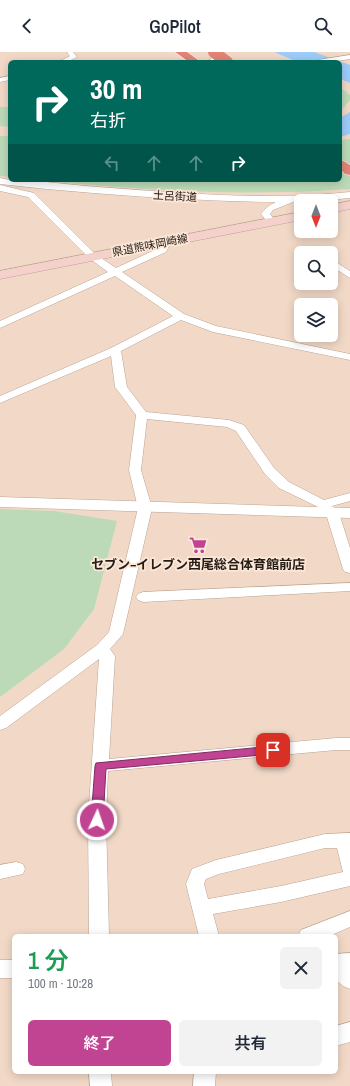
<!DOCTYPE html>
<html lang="ja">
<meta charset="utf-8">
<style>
body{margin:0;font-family:"Archivo Narrow","Noto Sans JP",sans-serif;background:#f2f2f3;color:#1f2937;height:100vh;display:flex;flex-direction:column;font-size:15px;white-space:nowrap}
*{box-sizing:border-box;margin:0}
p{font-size:13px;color:#747a83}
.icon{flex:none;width:22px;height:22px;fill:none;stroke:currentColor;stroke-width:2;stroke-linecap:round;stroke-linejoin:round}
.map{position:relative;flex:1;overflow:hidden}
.sheet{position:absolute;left:12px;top:882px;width:326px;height:140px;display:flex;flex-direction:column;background:#fff;border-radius:6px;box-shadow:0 2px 10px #0003}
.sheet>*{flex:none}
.hud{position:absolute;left:8px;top:8px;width:334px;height:122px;border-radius:6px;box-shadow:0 2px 10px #0003;background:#00695c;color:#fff;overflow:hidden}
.needle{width:26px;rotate:180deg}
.tools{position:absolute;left:294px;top:142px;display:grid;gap:8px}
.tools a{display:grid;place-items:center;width:44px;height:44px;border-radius:6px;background:#fff;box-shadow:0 2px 10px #0003;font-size:20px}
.pin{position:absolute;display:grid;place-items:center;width:34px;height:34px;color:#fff;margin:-17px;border-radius:8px;box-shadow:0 2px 6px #0006}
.me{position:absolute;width:44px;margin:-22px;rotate:3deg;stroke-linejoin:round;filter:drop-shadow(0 0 3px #0008)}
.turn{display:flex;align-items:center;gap:14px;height:84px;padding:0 16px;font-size:18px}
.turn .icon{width:52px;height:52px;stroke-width:2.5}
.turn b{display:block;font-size:28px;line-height:34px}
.lanes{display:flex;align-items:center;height:38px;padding:0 16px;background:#0003;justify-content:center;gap:20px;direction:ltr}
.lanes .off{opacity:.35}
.round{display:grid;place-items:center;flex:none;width:42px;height:42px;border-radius:6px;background:#f2f2f3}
.overview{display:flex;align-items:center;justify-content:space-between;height:68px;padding:0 16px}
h1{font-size:24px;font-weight:600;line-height:30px;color:#1e9e55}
.cta{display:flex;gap:8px;margin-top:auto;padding:8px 16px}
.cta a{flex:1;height:46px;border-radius:6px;background:#c14493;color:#fff;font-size:16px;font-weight:600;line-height:46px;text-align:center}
.cta a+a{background:#f2f2f3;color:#1f2937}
header{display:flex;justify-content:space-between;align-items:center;height:52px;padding:0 16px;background:#fff;font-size:18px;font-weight:600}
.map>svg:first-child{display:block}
</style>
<header><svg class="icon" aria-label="back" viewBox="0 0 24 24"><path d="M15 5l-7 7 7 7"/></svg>GoPilot<svg class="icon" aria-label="search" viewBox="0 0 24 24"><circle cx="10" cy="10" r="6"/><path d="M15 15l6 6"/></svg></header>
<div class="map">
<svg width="350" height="1034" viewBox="0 0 350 1034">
<rect width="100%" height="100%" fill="#f2d9c7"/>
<!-- green -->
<g fill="#bcdab8">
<polygon points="340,35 350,43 350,48 340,60"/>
<polygon points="0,55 10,55 10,75 0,74"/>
<polygon points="0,84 10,84 10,125 0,124"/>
<path d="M350,87V137C328,138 305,140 283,140C201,142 118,136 36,128H340V88Z"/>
<polygon points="0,457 54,459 117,469 94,557 64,597 0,645"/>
</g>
<!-- water -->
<g fill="#9eccfa">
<polygon points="274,0 314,0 350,13 350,31 340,27 340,10 298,10"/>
<polygon points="350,60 350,82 340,85 340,66"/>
</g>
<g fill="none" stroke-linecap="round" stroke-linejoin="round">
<!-- minor casing -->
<g stroke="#bba392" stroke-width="1">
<g id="minor">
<polygon points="67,0 73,0 77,5 67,10 58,10 70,4"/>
<polygon points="219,0 226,0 214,10 207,10"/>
<polygon points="350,3 350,7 331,10 315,10 318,8"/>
<polygon points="10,24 10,28 0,30 0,26"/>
<polygon points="0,133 34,141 95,202 116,216 159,196 163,188 169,188 171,190 166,200 122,220 184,262 216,274 350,302 350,308 213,280 181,268 121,299 127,335 146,360 229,368 244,373 274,416 289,430 324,448 350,441 350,449 332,454 339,461 350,496 350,521 345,520 343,517 326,462 318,455 279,436 265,422 236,379 227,375 147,367 141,418 152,456 123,582 110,597 115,604 109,707 336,686 350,686 350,698 336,698 108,719 106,768 109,884 89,884 88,768 99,607 6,676 0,678 0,664 97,593 109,580 138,456 129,418 136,363 115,335 111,304 0,351 0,344 111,296 173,264 115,224 0,276 0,269 108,220 89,206 28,145 0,139"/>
<path d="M290,145L294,148L293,150L273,158L270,162L276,170L272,173L269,172L261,162C268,152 279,148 290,145Z"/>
<polygon points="302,197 309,199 311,201 299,202 297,200"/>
<polygon points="331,207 350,219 350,226 331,214"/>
<polygon points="350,531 350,539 143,550 138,548 136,545 138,542 143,540"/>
<path d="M350,781V834L281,850L213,862L219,884H199L186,832L192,817L216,808L325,782ZM325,796H337L343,820L281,834L208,847L204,832L206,827L219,822Z"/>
<polygon points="16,810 23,812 25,817 23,822 0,827 0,813"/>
<polygon points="350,859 350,875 329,884 298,884 301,878"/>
<polygon points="350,901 350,937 343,934 336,928 336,902"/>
<rect x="0" y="908" width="14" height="18"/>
<polygon points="350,970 350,990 336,994 336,974"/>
<polygon points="89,1020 111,1020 112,1034 90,1034"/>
<polygon points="194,1020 216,1020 215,1034 193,1034"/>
</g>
</g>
<!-- tertiary casing -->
<g stroke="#bba392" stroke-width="1">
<g id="tertiary">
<path d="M0,126L10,128C39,128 69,133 98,135C181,141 266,149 350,140V146C296,152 243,150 187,147C125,144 62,139 0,132Z"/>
<polygon points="0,445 350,456 350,466 0,455"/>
</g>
</g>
<!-- secondary casing -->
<g stroke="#bba392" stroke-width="1">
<g id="secondary">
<polygon points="350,149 350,157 331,161 331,153"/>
<polygon points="301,160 301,168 0,227 0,219"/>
</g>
</g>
<!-- trunk casing -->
<g stroke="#fff" stroke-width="1">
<g id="trunk">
<polygon points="175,0 187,0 201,10 189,10"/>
<polygon points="340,107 350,113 350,123 345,122 340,117"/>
</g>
</g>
<!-- minor -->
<use href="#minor" fill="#fff" fill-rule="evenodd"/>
<!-- tertiary -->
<use href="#tertiary" fill="#fff" fill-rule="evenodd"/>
<!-- secondary -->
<use href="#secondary" fill="#f5d1cc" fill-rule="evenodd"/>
<!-- trunk -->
<use href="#trunk" fill="#e48477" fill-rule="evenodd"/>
<!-- trunk-bridge casing -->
<g stroke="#fff" stroke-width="12" stroke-linecap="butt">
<polyline id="trunk-bridge" points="214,0 227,10"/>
</g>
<!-- trunk-bridge -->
<use href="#trunk-bridge" stroke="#e48477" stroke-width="12"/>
</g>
<!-- route -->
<polygon fill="#c14493" stroke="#7d2c60" points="273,694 277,695 279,698 277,701 273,702 106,717 103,768 101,772 97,773 93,772 91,768 95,714 96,711"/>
<!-- icons -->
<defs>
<g id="supermarket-bare" transform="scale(1.38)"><path d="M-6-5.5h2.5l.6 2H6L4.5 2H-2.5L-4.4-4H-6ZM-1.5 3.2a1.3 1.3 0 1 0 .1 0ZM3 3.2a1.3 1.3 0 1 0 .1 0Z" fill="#c14493" stroke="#fce7d8" stroke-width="2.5" paint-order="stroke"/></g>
</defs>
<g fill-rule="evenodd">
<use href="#supermarket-bare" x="198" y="493"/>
</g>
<g text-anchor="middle" stroke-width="3.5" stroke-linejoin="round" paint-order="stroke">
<!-- far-street labels -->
<g font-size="11" fill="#241c15" stroke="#fce7d8">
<text transform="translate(175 144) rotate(3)" y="4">土呂街道</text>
<text transform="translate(150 193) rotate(-11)" y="4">県道熊味岡崎線</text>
</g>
<!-- poi labels -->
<g font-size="13" font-weight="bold" fill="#241c15" stroke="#fce7d8">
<text x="198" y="517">セブン−イレブン西尾総合体育館前店</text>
</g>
</g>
</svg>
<div class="tools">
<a><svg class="needle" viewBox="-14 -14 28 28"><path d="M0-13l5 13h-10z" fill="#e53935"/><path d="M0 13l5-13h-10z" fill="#747a83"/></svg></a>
<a><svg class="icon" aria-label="search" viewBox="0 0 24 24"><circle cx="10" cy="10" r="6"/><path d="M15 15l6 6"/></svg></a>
<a><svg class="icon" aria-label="layers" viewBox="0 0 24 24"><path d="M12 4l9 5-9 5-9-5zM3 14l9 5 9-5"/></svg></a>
</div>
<div class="pin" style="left:273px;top:698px;background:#d93025"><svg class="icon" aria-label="arrive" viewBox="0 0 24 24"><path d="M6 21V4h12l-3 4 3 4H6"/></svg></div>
<svg class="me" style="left:97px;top:768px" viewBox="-20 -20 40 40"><circle r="17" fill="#c14493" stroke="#fff" stroke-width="3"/><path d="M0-11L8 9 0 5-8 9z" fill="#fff"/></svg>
<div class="hud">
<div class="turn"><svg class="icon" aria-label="right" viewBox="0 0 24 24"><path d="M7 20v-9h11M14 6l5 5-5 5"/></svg><div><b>30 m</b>右折</div></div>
<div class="lanes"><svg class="icon off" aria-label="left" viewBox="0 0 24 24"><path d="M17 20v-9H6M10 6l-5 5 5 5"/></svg><svg class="icon off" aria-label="ahead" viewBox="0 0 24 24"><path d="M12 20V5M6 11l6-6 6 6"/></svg><svg class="icon off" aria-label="ahead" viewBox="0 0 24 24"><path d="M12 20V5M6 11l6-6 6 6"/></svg><svg class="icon" aria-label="right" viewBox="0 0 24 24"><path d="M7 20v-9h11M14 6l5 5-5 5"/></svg></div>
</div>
<section class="sheet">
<div class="overview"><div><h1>1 分</h1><p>100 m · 10:28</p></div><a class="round"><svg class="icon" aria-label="close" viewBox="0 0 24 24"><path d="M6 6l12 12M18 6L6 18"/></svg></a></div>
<div class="cta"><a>終了</a><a>共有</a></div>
</section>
</div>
